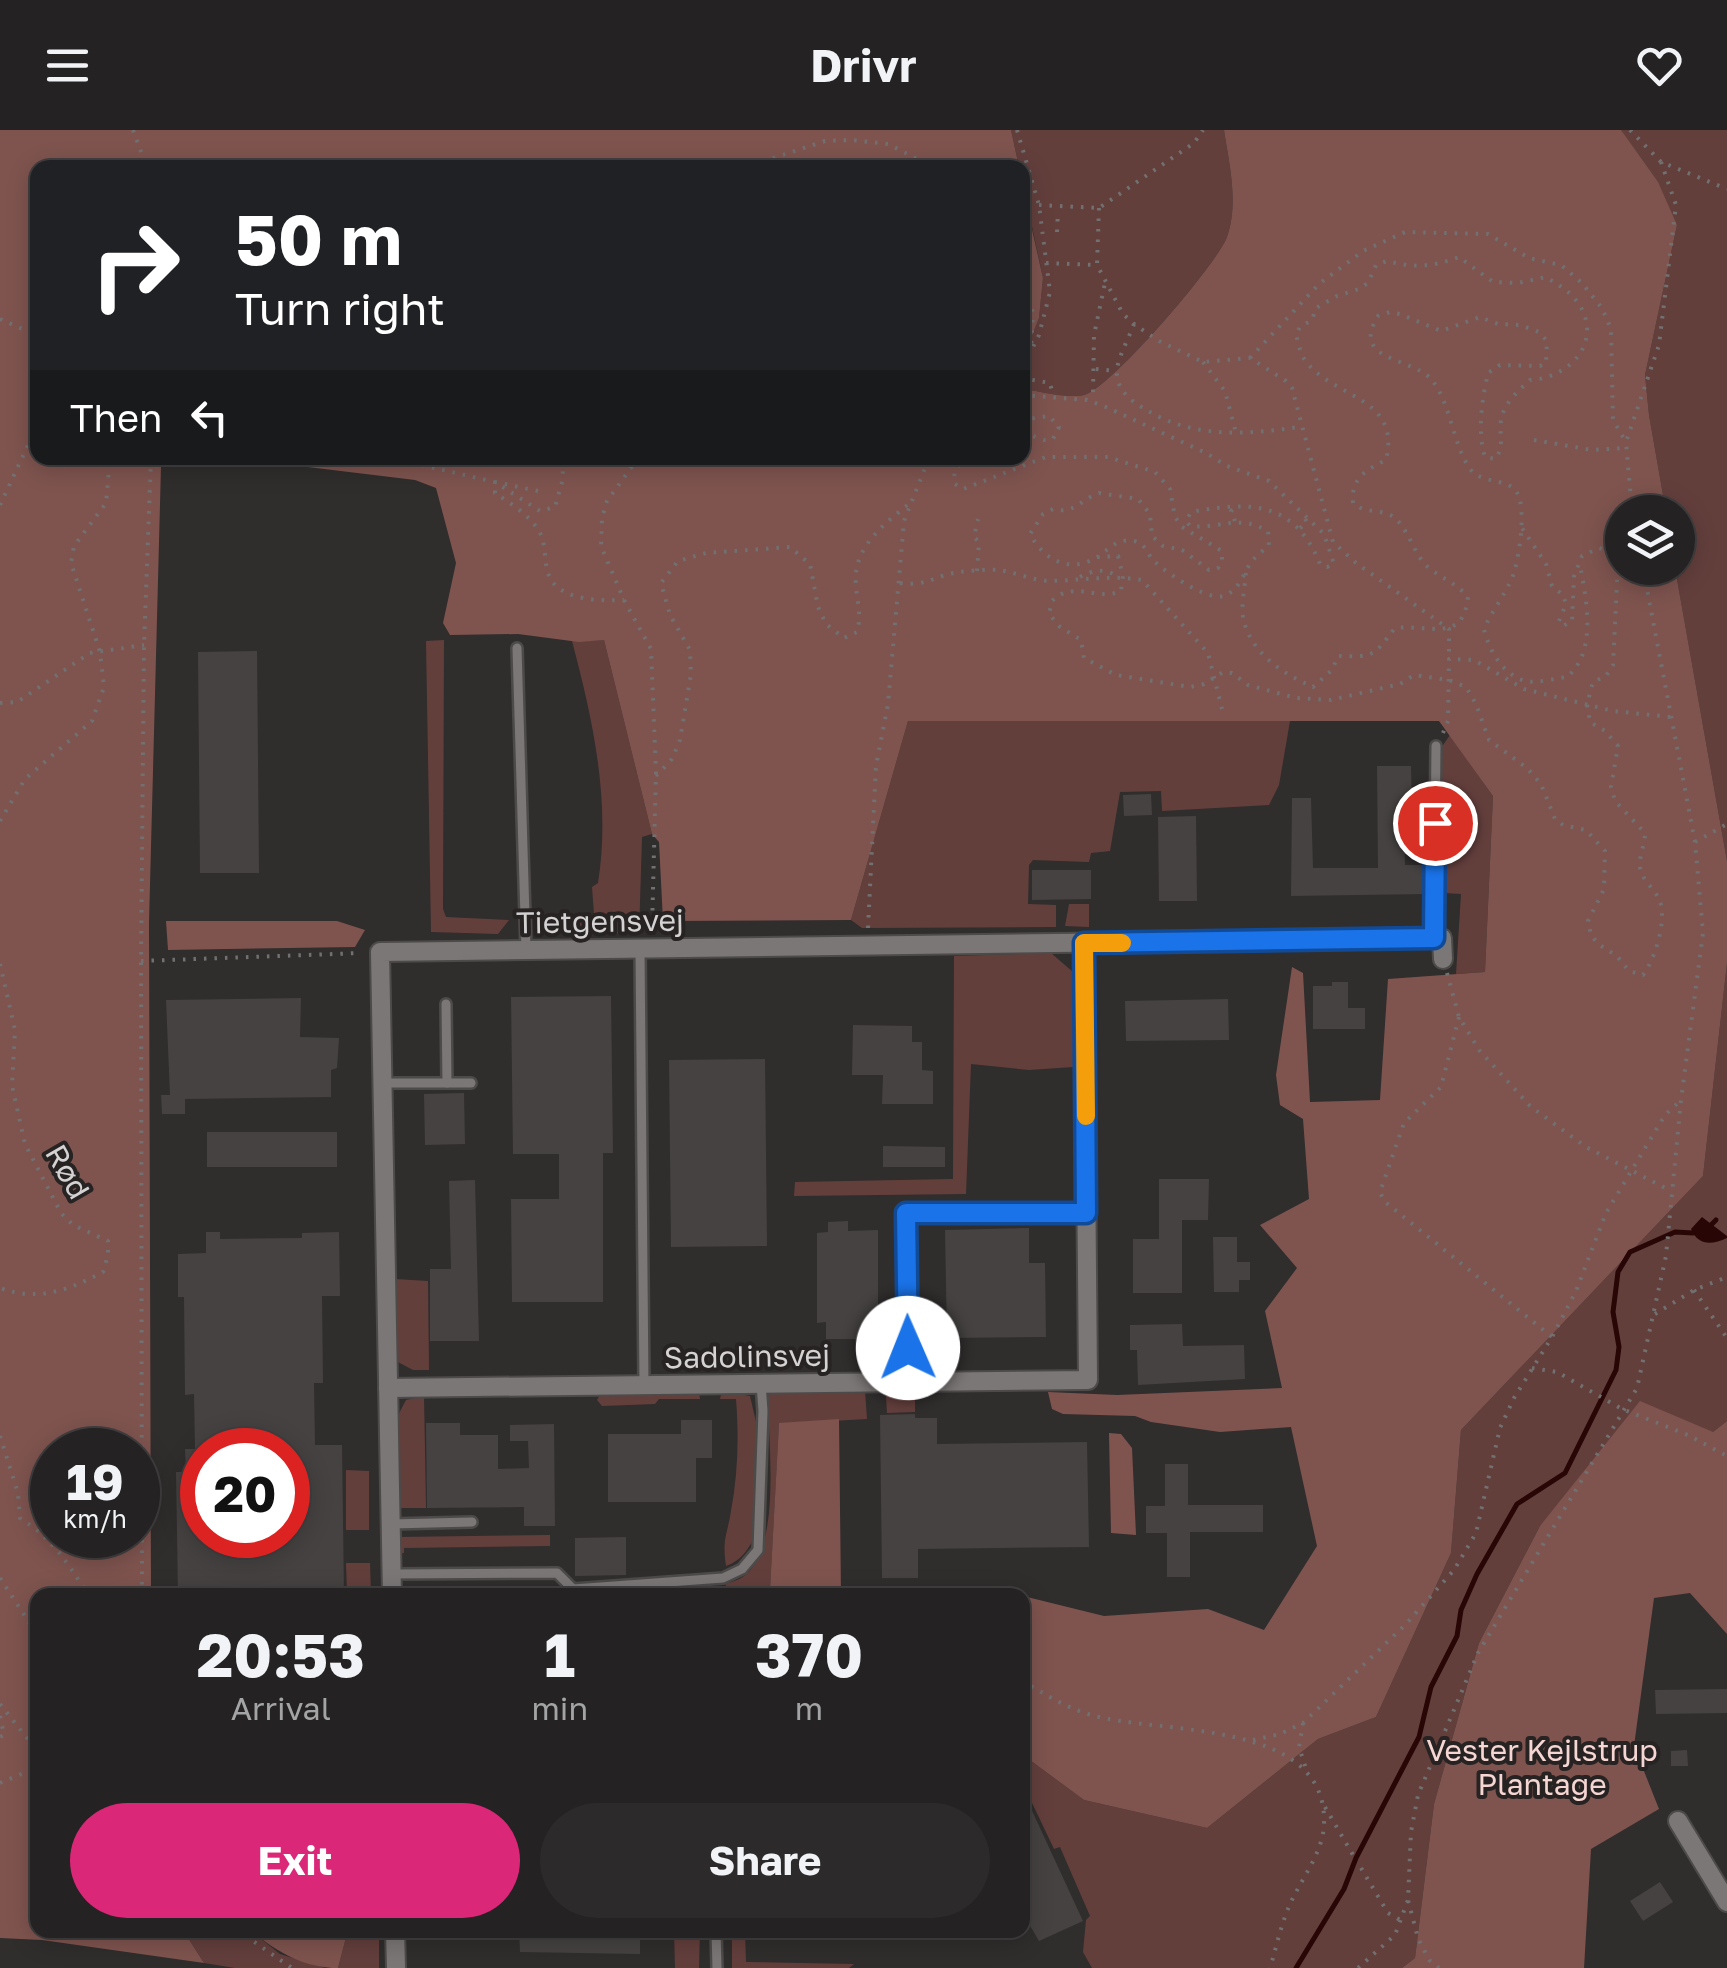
<!DOCTYPE html>
<meta charset="utf-8">
<style>
body{margin:0;font-family:"Golos Text",sans-serif;background:#2c2a2a;color:#f1f3f6;height:100vh;display:flex;flex-direction:column;font-size:38px;white-space:nowrap}
*{box-sizing:border-box;margin:0}
p{font-size:32px;color:#a3a4a5}
.icon{flex:none;width:55px;height:55px;fill:none;stroke:currentColor;stroke-width:2;stroke-linecap:round;stroke-linejoin:round}
.map{position:relative;flex:1;overflow:hidden}
.details{position:absolute;left:30px;top:1458px;width:1000px;height:350px;display:flex;flex-direction:column;background:#242222;border-radius:20px;box-shadow:0 5px 25px #0003,0 0 0 2px #413f40}
.details>*{flex:none}
.banner{position:absolute;left:30px;top:30px;width:1000px;height:305px;border-radius:20px;box-shadow:0 5px 25px #0003,0 0 0 2px #413f40;background:#202124;color:#fff;overflow:hidden}
.controls{position:absolute;left:1605px;top:365px;display:grid;gap:20px}
.controls a{display:grid;place-items:center;width:90px;height:90px;border-radius:50%;background:#242222;box-shadow:0 5px 25px #0003,0 0 0 2px #413f40;font-size:50px}
.speed{position:absolute;left:30px;top:1298px;display:flex;gap:20px;font-size:50px;font-weight:700;text-align:center}
.speed>*{display:grid;place-content:center;width:130px;height:130px;border-radius:50%;background:#242222;box-shadow:0 5px 25px #0003,0 0 0 2px #413f40;line-height:1}
.speed small{font-size:25px;font-weight:400}
.speed .limit{border:15px solid #d22;background:#fff;color:#111}
.pin{position:absolute;display:grid;place-items:center;width:85px;height:85px;color:#fff;margin:-42px;border:5px solid #fff;border-radius:50%;box-shadow:0 2px 10px #0007}
.me{position:absolute;width:110px;margin:-55px;rotate:359deg;stroke-linejoin:round;filter:drop-shadow(0 0 8px #0008)}
.turn{display:flex;align-items:center;gap:35px;height:210px;padding:0 40px;font-size:45px}
.turn .icon{width:130px;height:130px;stroke-width:2.5}
.turn b{display:block;font-size:70px;line-height:85px}
.then{display:flex;align-items:center;height:95px;padding:0 40px;background:#0003;gap:20px;font-size:38px}
.eta{display:flex;justify-content:space-evenly;align-items:center;height:170px;text-align:center}
.eta b{font-size:60px;font-weight:700;line-height:70px}
.primary-button{display:flex;gap:20px;margin-top:auto;padding:20px 40px}
.primary-button a{flex:1;height:115px;border-radius:60px;background:#db2777;color:#fff;font-size:40px;font-weight:700;line-height:115px;text-align:center}
.primary-button a+a{background:#2c2a2a;color:#f1f3f6}
header{display:flex;justify-content:space-between;align-items:center;height:130px;padding:0 40px;background:#242222;font-size:45px;font-weight:700}
.map>svg:first-child{display:block}
</style>
<header><svg class="icon" aria-label="menu" viewBox="0 0 24 24"><path d="M4 6h16M4 12h16M4 18h16"/></svg>Drivr<svg class="icon" aria-label="heart" viewBox="0 0 24 24"><path d="M12 20l-8-8c-3-5 5-10 8-4 3-6 11-1 8 4z"/></svg></header>
<div class="map">
<svg width="1727" height="1838" viewBox="0 0 1727 1838">
<rect width="100%" height="100%" fill="#302d2d"/>
<!-- green -->
<g fill="#633f3c">
<path d="M1011,0H1224C1229,33 1239,73 1227,107C1217,134 1111,258 1084,265C1067,269 1040,261 1023,259V229L1039,188L1043,148L1023,55L1022,38L1019,37Z"/>
<polygon points="1621,0 1727,0 1727,731 1675,438 1678,382 1666,382 1649,285 1645,245 1677,95"/>
<polygon points="444,510 443,779 446,787 509,790 498,804 431,802 426,511"/>
<path d="M604,510L652,704L642,707L639,804L548,802V793L594,784L592,757L598,753C611,672 593,590 572,511Z"/>
<polygon points="908,591 1290,591 1279,655 1269,675 1162,681 1161,661 1120,662 1110,721 1091,723 1089,732 1033,730 1029,735 1028,774 1056,775 1056,797 862,798 851,790"/>
<polygon points="1450,605 1493,666 1485,842 1456,844 1461,764 1444,763 1441,618"/>
<polygon points="1069,774 1089,774 1089,797 1065,796"/>
<polygon points="1051,823 1073,842 1073,937 1029,940 971,934 966,1064 794,1066 795,1052 953,1049 954,826"/>
<polygon points="1727,833 1727,1291 1713,1302 1540,1396 1479,1513 1434,1674 1415,1828 1402,1838 1092,1838 1083,1822 1086,1790 1090,1786 1060,1717 1054,1719 1023,1654 1023,1625 1084,1670 1207,1698 1318,1609 1376,1587 1451,1423 1461,1300 1703,1046"/>
<polygon points="395,1149 428,1151 429,1240 413,1240 396,1231"/>
<path d="M722,1261L750,1266L759,1305L757,1400C751,1416 743,1430 726,1436C722,1409 727,1406 731,1381C738,1344 739,1306 736,1269H720Z"/>
<path d="M773,1261H865L867,1289L779,1294L770,1461H729L725,1454C735,1451 745,1448 752,1438C780,1398 768,1314 768,1265Z"/>
<polygon points="699,1262 700,1269 659,1269 655,1274 602,1276 597,1270 600,1265"/>
<polygon points="915,1264 915,1282 887,1283 886,1266"/>
<polygon points="424,1266 426,1378 396,1378 395,1291 406,1270"/>
<polygon points="346,1340 369,1341 369,1400 346,1400"/>
<polygon points="550,1405 550,1416 404,1418 404,1423 398,1423 397,1407"/>
<polygon points="346,1433 370,1433 371,1465 347,1465"/>
<polygon points="183,1800 250,1800 280,1824 325,1838 235,1838 204,1833"/>
<polygon points="348,1800 379,1800 379,1838 338,1838"/>
<polygon points="674,1800 700,1800 699,1838 675,1838"/>
<polygon points="732,1800 745,1800 746,1832 854,1834 849,1838 732,1838"/>
</g>
<!-- forest -->
<g fill="#7f544f" fill-rule="evenodd">
<path d="M0,0H1011L1019,37L38,38V328H232L161,336L149,793L151,1465H38V1800H183L204,1833L42,1810L0,1808ZM52,1320H138V1405H52Z"/>
<path d="M1224,0H1621L1658,52L1677,95L1645,245L1649,285L1666,382H1622V438H1675L1727,731V833L1703,1046L1461,1300L1451,1423L1376,1587L1318,1609L1207,1698L1084,1670L1023,1625V1466L1104,1486L1208,1479L1264,1500L1317,1416L1291,1297L1220,1302L1151,1292L1135,1286L1063,1284L1052,1279L1048,1262L1117,1265L1282,1258L1265,1181L1297,1138L1260,1095L1309,1069L1303,989L1280,975L1276,945L1292,837L1303,843L1310,972L1380,970L1388,849L1485,842L1493,666L1439,591H908L851,790L663,791L659,712L652,704L604,510L579,512L518,504L450,505L443,493L456,433L436,358L415,350L234,328H1022L1023,259C1040,261 1067,269 1084,265C1111,258 1217,134 1227,107C1239,73 1229,33 1224,0Z"/>
<polygon points="1022,55 1043,148 1039,188 1023,229"/>
<polygon points="166,791 337,791 365,800 355,817 168,820"/>
<polygon points="1640,1271 1713,1302 1727,1291 1727,1504 1690,1463 1654,1468 1634,1616 1659,1679 1591,1719 1584,1838 1402,1838 1415,1828 1434,1674 1479,1513 1540,1396"/>
<polygon points="839,1289 841,1465 729,1465 729,1461 770,1460 779,1293"/>
<polygon points="1109,1303 1121,1304 1132,1318 1136,1405 1111,1403"/>
<path d="M250,1800H348L338,1838C303,1838 276,1821 250,1800Z"/>
</g>
<!-- water -->
<path fill="#290606" d="M1702,1087L1727,1106V1108C1712,1115 1698,1116 1691,1099Z"/>
<g fill="none" stroke-linecap="round" stroke-linejoin="round">
<!-- stream -->
<g stroke="#290606" stroke-width="5">
<polyline points="1712,1094 1716,1090"/>
<polyline points="1296,1838 1344,1759 1356,1728 1419,1607 1431,1557 1457,1506 1461,1480 1477,1444 1517,1374 1565,1343 1616,1240 1619,1217 1613,1182 1618,1142 1630,1122 1675,1102 1693,1103"/>
</g>
</g>
<!-- building -->
<g fill="#464242" fill-rule="evenodd">
<polygon points="257,521 259,743 200,743 198,522"/>
<polygon points="1377,636 1411,636 1412,680 1404,680 1405,735 1427,735 1426,764 1291,766 1292,668 1311,668 1313,738 1378,738"/>
<polygon points="1151,664 1152,685 1124,686 1123,665"/>
<polygon points="1196,686 1197,771 1159,771 1158,687"/>
<polygon points="1032,740 1091,740 1091,769 1032,770"/>
<polygon points="1332,852 1348,852 1348,878 1365,878 1365,899 1313,899 1313,856 1332,856"/>
<polygon points="611,866 613,1023 603,1023 603,1172 512,1172 511,1069 559,1069 559,1024 513,1024 511,867"/>
<polygon points="301,868 300,907 339,908 337,938 331,940 331,967 185,969 185,984 162,984 161,965 170,965 166,870"/>
<polygon points="1228,869 1229,910 1126,911 1125,871"/>
<polygon points="853,895 912,896 912,912 922,912 922,940 933,941 933,974 882,974 883,945 852,945"/>
<polygon points="765,929 767,1116 671,1117 669,930"/>
<polygon points="464,963 465,1014 425,1015 424,964"/>
<rect x="207" y="1002" width="130" height="35"/>
<polygon points="883,1016 945,1017 945,1037 883,1037"/>
<polygon points="1159,1049 1209,1049 1208,1090 1182,1090 1182,1163 1133,1163 1133,1109 1159,1109"/>
<polygon points="475,1050 479,1211 430,1211 430,1139 451,1139 449,1051"/>
<polygon points="848,1091 848,1101 878,1100 878,1193 869,1193 869,1209 826,1209 826,1192 817,1193 817,1103 828,1102 828,1092"/>
<polygon points="1029,1098 1029,1133 1045,1133 1046,1207 947,1208 945,1100"/>
<path d="M206,1102H220V1109L302,1108V1103L339,1102L340,1166H322L323,1253H314L315,1315H342L344,1465H178L176,1342H186L185,1319H195L194,1264L185,1265L184,1167H178V1124L206,1123ZM202,1320H288V1405H202Z"/>
<polygon points="1213,1107 1237,1107 1237,1132 1250,1132 1250,1150 1239,1150 1239,1162 1214,1162"/>
<polygon points="1182,1194 1183,1216 1244,1215 1245,1249 1138,1255 1137,1220 1130,1220 1130,1195"/>
<polygon points="915,1284 915,1288 937,1288 937,1314 1087,1312 1089,1417 918,1419 918,1448 882,1448 880,1285"/>
<polygon points="681,1290 712,1290 712,1328 696,1328 696,1372 608,1372 608,1304 681,1304"/>
<polygon points="426,1293 460,1293 460,1305 498,1305 498,1339 529,1338 528,1311 510,1311 510,1295 554,1294 555,1396 524,1396 524,1377 427,1378"/>
<polygon points="1165,1334 1188,1334 1188,1375 1263,1375 1263,1402 1190,1402 1190,1447 1167,1447 1167,1403 1146,1403 1146,1376 1165,1376"/>
<polygon points="626,1407 626,1445 575,1446 575,1408"/>
<polygon points="1727,1559 1727,1583 1656,1584 1655,1560"/>
<polygon points="1687,1620 1688,1636 1671,1636 1671,1621"/>
<polygon points="1022,1659 1083,1791 1039,1811 1022,1782"/>
<polygon points="1660,1752 1673,1772 1643,1791 1630,1771"/>
<polygon points="519,1800 640,1800 640,1824 520,1822"/>
</g>
<g fill="none" stroke-linecap="round" stroke-linejoin="round">
<!-- lane casing -->
<g stroke="#4d4a4a" stroke-width="14">
<g id="lane">
<polyline points="517,518 526,820"/>
<polyline points="1434,808 1436,616"/>
<polyline points="640,819 644,1255"/>
<polyline points="446,874 447,953"/>
<polyline points="383,953 471,953"/>
<polyline points="909,1253 905,1083 1086,1083"/>
<polyline points="391,1394 472,1392"/>
<polyline points="391,1444 557,1443 573,1459 723,1448 742,1439 758,1420 763,1281 761,1254"/>
<polyline points="716,1800 717,1838"/>
</g>
</g>
<!-- street casing -->
<g stroke="#4d4a4a" stroke-width="22">
<g id="street">
<polyline points="388,1258 1088,1250 1084,813"/>
<polyline points="392,1465 380,822 1442,808 1443,829"/>
<polyline points="1678,1691 1727,1772"/>
<polyline points="395,1800 396,1838"/>
</g>
</g>
<!-- path -->
<g stroke="#727070" stroke-width="4" stroke-dasharray="2.5 8" stroke-linecap="butt">
<polyline points="133,0 147,38"/>
<polyline points="1017,0 1039,75 1050,162 1039,205 1022,239"/>
<polyline points="1630,0 1661,32 1727,59"/>
<polyline points="743,38 825,11 852,10 888,14 923,32 957,38"/>
<polyline points="812,38 846,38"/>
<polyline points="1039,75 1099,78 1194,13 1203,0"/>
<polyline points="1099,78 1097,135 1123,184 1134,194 1159,211 1203,232 1250,228 1286,251 1292,258 1333,412 1356,433 1449,499 1449,529"/>
<polyline points="1057,102 1058,82"/>
<polyline points="1046,133 1097,135"/>
<polyline points="1022,161 1033,182 1031,218"/>
<polyline points="0,189 38,206"/>
<path d="M1134,194C1129,208 1119,225 1117,239C1115,256 1127,268 1140,276C1190,309 1242,305 1299,297"/>
<polyline points="1250,228 1319,154 1363,121 1405,102 1488,104 1529,128 1561,135 1581,152 1602,178 1611,199 1613,290 1626,312"/>
<polyline points="1203,232 1225,261 1236,303"/>
<polyline points="1096,239 1116,241"/>
<polyline points="1022,248 1050,253 1053,265"/>
<polyline points="1093,262 1094,205 1105,153"/>
<polyline points="1022,290 1049,286 1059,297 1053,309 1044,310 1022,302"/>
<polyline points="1534,310 1592,320 1625,318"/>
<polyline points="391,328 495,352 540,381 555,377 562,352 564,328"/>
<polyline points="638,328 607,371 602,388 601,416 624,470 651,519 656,642 652,799"/>
<path d="M968,328C958,336 952,340 955,354L963,359L1046,327H1108L1155,342L1170,359L1175,387L1182,397L1222,421V431L1218,438L1209,440L1182,420L1163,416L1152,406L1150,384L1138,369L1099,363C1081,369 1074,385 1053,379L1043,384L1030,404C1044,431 1072,445 1100,425C1111,417 1119,408 1134,411C1146,413 1147,425 1155,432C1167,443 1207,471 1223,466C1240,461 1243,443 1252,431C1257,425 1264,420 1269,415L1268,401C1238,384 1220,399 1190,396L1186,391L1191,382C1251,371 1294,371 1320,434L1327,437L1334,434L1324,404L1269,351L1227,336L1206,323L1106,277L1087,270L1022,265"/>
<polyline points="564,331 585,328"/>
<path d="M538,361L495,352V363C511,374 532,386 541,405C546,416 544,431 548,443C557,471 600,471 624,470"/>
<polyline points="0,375 38,294"/>
<polyline points="1632,382 1626,312 1659,215 1676,75 1661,32"/>
<polyline points="1235,391 1231,381 1238,376"/>
<polyline points="1300,398 1307,393 1303,383"/>
<path d="M1097,427L1118,426L1123,446L1121,461C1096,472 1075,449 1052,471L1049,484L1060,497L1081,510L1084,528L1116,545L1190,557L1204,554L1223,542L1232,543L1248,555L1296,568L1331,570L1400,554L1414,545L1449,550L1466,557L1476,574L1489,610L1527,638L1541,654L1555,689L1563,695L1586,700L1605,721L1604,759L1588,791L1591,805L1598,814L1617,826L1629,841L1643,845C1655,829 1668,788 1659,769C1654,759 1645,752 1641,742C1637,729 1645,716 1645,703L1615,671L1611,657L1618,616L1605,601L1590,592L1587,574L1593,552L1606,546L1613,535L1618,433L1611,422L1599,418L1582,426L1574,446L1572,491L1563,496L1559,491L1566,474L1563,465L1552,456L1546,434L1522,398"/>
<polyline points="977,441 979,412 974,407 978,389"/>
<path d="M1246,443C1245,457 1240,478 1244,492C1254,526 1284,544 1313,557L1332,540L1338,526C1376,527 1373,526 1395,498C1430,494 1463,514 1468,467C1456,453 1443,449 1429,438C1415,427 1410,403 1397,390C1384,377 1365,385 1353,373C1350,349 1367,339 1386,330C1401,268 1338,269 1308,234C1301,227 1299,215 1296,205L1300,197L1312,190L1316,178L1337,166L1359,159L1368,153L1376,135L1387,131C1414,138 1433,137 1459,127L1493,152L1518,153L1546,147C1558,155 1570,161 1578,173C1604,211 1570,248 1530,250C1518,261 1504,273 1501,290C1499,305 1505,317 1495,329L1485,327C1477,302 1482,269 1488,243L1500,235L1540,236L1546,233L1547,211L1539,202L1520,195L1498,194L1480,187L1441,201L1400,184L1390,182L1378,186C1350,231 1411,227 1431,249C1451,272 1453,317 1471,340C1486,357 1514,345 1520,370C1524,389 1520,420 1515,439C1511,457 1492,480 1484,499C1489,520 1502,544 1525,551C1535,554 1556,548 1567,547C1598,521 1586,468 1580,435"/>
<path d="M1080,447C1093,440 1105,438 1117,446"/>
<path d="M900,453C926,457 936,445 959,442C971,441 986,439 998,440C1016,442 1033,451 1051,451C1082,450 1112,445 1142,450L1208,523L1222,579"/>
<polyline points="0,573 17,572 90,523 144,515"/>
<polyline points="1443,603 1448,591 1449,529 1474,530 1524,559 1613,581 1671,587"/>
<path d="M656,646L672,629L680,610L691,544L690,520L670,485L661,453L678,431L706,423L790,417L810,434L818,477L826,494L844,508L857,502C862,485 857,473 856,455C852,418 884,394 910,373"/>
<polyline points="0,691 25,649 92,591 104,557 100,522 71,433 74,416 106,373 110,328"/>
<polyline points="1695,712 1727,694"/>
<polyline points="868,798 876,636 888,574 904,391 925,338 935,328"/>
<polyline points="141,831 361,823"/>
<path d="M0,834L15,900L12,956L25,1014L61,1083L73,1095L108,1111V1125L103,1142C69,1160 38,1172 0,1158"/>
<polyline points="1447,843 1459,887 1479,920 1530,976 1586,1017 1671,1061"/>
<polyline points="1459,887 1441,957 1404,993 1380,1062 1384,1071 1552,1207"/>
<polyline points="1694,1160 1727,1208"/>
<polyline points="1655,1184 1694,1160 1727,1147"/>
<polyline points="1532,1238 1557,1242 1622,1279 1688,1305 1727,1326"/>
<path d="M0,1306L18,1363L20,1388C52,1408 68,1433 88,1465"/>
<polyline points="0,1448 38,1506"/>
<polyline points="142,1465 141,831 144,515 151,328"/>
<path d="M1022,1551C1045,1564 1066,1578 1091,1585C1161,1605 1329,1588 1324,1695C1322,1726 1299,1751 1288,1779C1280,1798 1276,1819 1270,1838"/>
<polyline points="0,1574 27,1608 38,1614"/>
<polyline points="0,1586 4,1605 0,1607"/>
<polyline points="1303,1593 1299,1617 1307,1642"/>
<polyline points="1253,1610 1280,1604 1303,1593 1406,1494 1454,1440 1476,1403 1500,1298 1514,1268 1552,1207 1576,1161 1606,1083 1665,985 1681,970"/>
<polyline points="0,1653 38,1637"/>
<polyline points="1325,1677 1353,1725"/>
<polyline points="1361,1738 1388,1783 1400,1790"/>
<polyline points="237,1800 292,1838"/>
<polyline points="1358,1838 1395,1805 1408,1770"/>
<polyline points="1439,1838 1429,1830 1418,1808 1408,1770 1411,1702 1418,1665 1478,1523 1637,1258 1666,1126 1681,970 1703,803 1695,712 1643,438"/>
</g>
<!-- lane -->
<use href="#lane" stroke="#7b7776" stroke-width="9"/>
<!-- street -->
<use href="#street" stroke="#7b7776" stroke-width="18"/>
</g>
<g fill="none" stroke-linecap="round" stroke-linejoin="round">
<!-- route casing -->
<g stroke="#114b97" stroke-width="25">
<polyline id="route" points="908,1218 906,1083 1086,1083 1084,813 1434,808 1435,693"/>
</g>
<!-- route -->
<use href="#route" stroke="#1a73e8" stroke-width="18"/>
<!-- slow -->
<polyline stroke="#f59e0b" stroke-width="18" points="1086,986 1084,813 1122,813"/>
</g>
<g text-anchor="middle" stroke-width="8" stroke-linejoin="round" paint-order="stroke">
<!-- street labels -->
<g font-size="30" fill="#d4d2d2" stroke="#272323">
<text transform="translate(600 792) rotate(-1)" y="10">Tietgensvej</text>
<text transform="translate(67 1042) rotate(60)" y="10">Rød</text>
<text transform="translate(747 1227) rotate(-1)" y="10">Sadolinsvej</text>
</g>
<!-- park labels -->
<g font-size="30" fill="#f5d6d2" stroke="#272323">
<text x="1542" y="1631">Vester Kejlstrup<tspan x="1542" dy="34">Plantage</tspan></text>
</g>
</g>
</svg>
<div class="controls">
<a><svg class="icon" aria-label="layers" viewBox="0 0 24 24"><path d="M12 4l9 5-9 5-9-5zM3 14l9 5 9-5"/></svg></a>
</div>
<div class="speed"><div>19<small>km/h</small></div><div class="limit">20</div></div>
<div class="pin" style="left:1435px;top:693px;background:#d93025"><svg class="icon" aria-label="arrive" viewBox="0 0 24 24"><path d="M6 21V4h12l-3 4 3 4H6"/></svg></div>
<svg class="me" style="left:908px;top:1218px" viewBox="-20 -20 40 40"><circle r="19" fill="#fff"/><path d="M0-13L10 11 0 6-10 11z" fill="#1a73e8"/></svg>
<div class="banner">
<div class="turn"><svg class="icon" aria-label="right" viewBox="0 0 24 24"><path d="M7 20v-9h11M14 6l5 5-5 5"/></svg><div><b>50 m</b>Turn right</div></div>
<div class="then">Then<svg class="icon" aria-label="left" viewBox="0 0 24 24"><path d="M17 20v-9H6M10 6l-5 5 5 5"/></svg></div>
</div>
<section class="details">
<div class="eta">
<div><b>20:53</b><p>Arrival</p></div>
<div><b>1</b><p>min</p></div>
<div><b>370</b><p>m</p></div>
</div>
<div class="primary-button"><a>Exit</a><a>Share</a></div>
</section>
</div>
